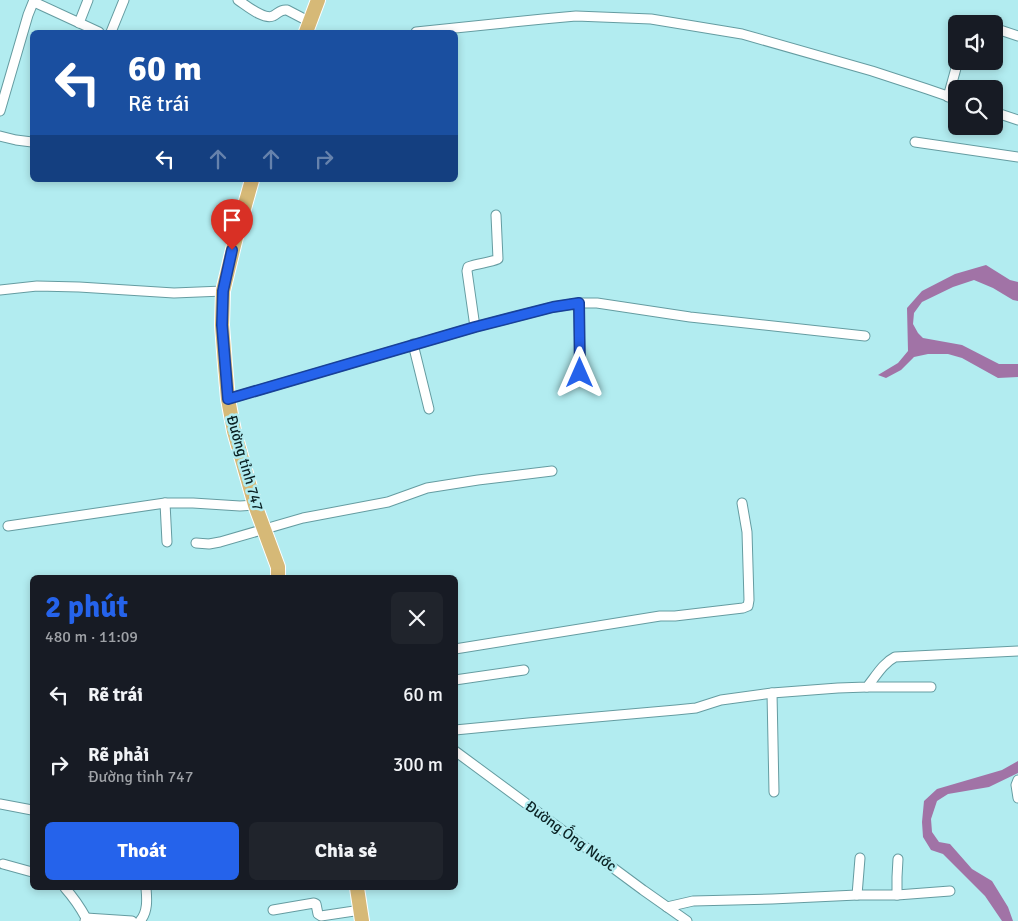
<!DOCTYPE html>
<html lang="vi">
<meta charset="utf-8">
<style>
body{margin:0;font-family:Signika,sans-serif;background:#20242c;color:#f1f3f6;height:100vh;display:flex;flex-direction:column;font-size:19px;white-space:nowrap}
*{box-sizing:border-box;margin:0}
p{font-size:16px;color:#9ea1a6}
.icon{flex:none;width:28px;height:28px;fill:none;stroke:currentColor;stroke-width:2;stroke-linecap:round;stroke-linejoin:round}
.map{position:relative;flex:1;overflow:hidden}
.sheet{position:absolute;left:30px;top:575px;width:428px;height:315px;display:flex;flex-direction:column;background:#171b24;border-radius:8px;box-shadow:0 2px 8px #0003}
.sheet>*{flex:none}
.guide{position:absolute;left:30px;top:30px;width:428px;height:152px;border-radius:8px;box-shadow:0 2px 8px #0003;background:#1a4fa0;color:#fff;overflow:hidden}
.controls{position:absolute;left:948px;top:15px;display:grid;gap:10px}
.controls a{display:grid;place-items:center;width:55px;height:55px;border-radius:8px;background:#171b24;box-shadow:0 2px 8px #0003;font-size:25px}
.pin{position:absolute;display:grid;place-items:center;width:42px;height:42px;color:#fff;margin:-51px -21px;border-radius:50% 50% 50% 0;rotate:-45deg;box-shadow:0 0 5px #0007}
.pin .icon{rotate:45deg}
.me{position:absolute;width:55px;margin:-28px;rotate:0deg;stroke-linejoin:round;filter:drop-shadow(0 0 4px #0008)}
.turn{display:flex;align-items:center;gap:18px;height:105px;padding:0 15px;font-size:22px}
.turn .icon{width:65px;height:65px;stroke-width:2.5}
.turn b{display:block;font-size:35px;line-height:42px}
.lanes{display:flex;align-items:center;height:48px;padding:0 15px;background:#0003;justify-content:center;gap:25px;direction:ltr}
.lanes .off{opacity:.35}
.round{display:grid;place-items:center;flex:none;width:52px;height:52px;border-radius:8px;background:#20242c}
.head{display:flex;align-items:center;justify-content:space-between;height:85px;padding:0 15px}
h1{font-size:30px;font-weight:700;line-height:38px;color:#2563eb}
.button{display:flex;gap:10px;margin-top:auto;padding:10px 15px}
.button a{flex:1;height:58px;border-radius:8px;background:#2563eb;color:#fff;font-size:20px;font-weight:700;line-height:58px;text-align:center}
.button a+a{background:#20242c;color:#f1f3f6}
ul{padding:0;list-style:none}
li{display:flex;align-items:center;gap:15px;height:70px;padding:0 15px}
li div{flex:1}
li b{display:block;font-size:19px}
li em{font-style:normal}
.map>svg:first-child{display:block}
</style>
<div class="map">
<svg width="1018" height="921" viewBox="0 0 1018 921">
<rect width="100%" height="100%" fill="#b2ecf0"/>
<!-- water -->
<g fill="#a173a6">
<polygon points="986,265 1010,280 1018,282 1018,301 1013,300 993,288 974,280 953,287 922,302 914,313 913,324 918,333 923,338 962,345 999,364 1018,364 1018,377 998,378 962,358 948,354 928,354 914,357 901,370 886,378 878,375 898,363 908,351 907,308 922,291 955,274"/>
<polygon points="1018,761 1018,773 989,787 948,794 937,801 931,819 932,832 939,842 950,844 972,869 992,881 1008,907 1013,921 1002,921 985,896 943,854 931,850 923,837 922,822 924,801 937,789 1002,770"/>
</g>
<g fill="none" stroke-linecap="round" stroke-linejoin="round">
<!-- street casing -->
<g stroke="#659ca1" stroke-width="11">
<g id="street">
<path d="M238,0C246,5 263,20 273,16C279,13 280,9 287,10L310,22"/>
<polyline points="34,2 99,32"/>
<polyline points="79,23 88,0"/>
<polyline points="971,24 974,23 980,24"/>
<polyline points="994,28 1018,36"/>
<polyline points="111,32 124,0"/>
<polyline points="416,32 543,19 576,16 651,19 742,34 872,71 927,89 956,99"/>
<polyline points="948,97 958,61"/>
<polyline points="0,111 28,15 34,0"/>
<polyline points="994,112 1018,120"/>
<polyline points="0,136 16,140 32,142"/>
<polyline points="915,142 1018,157"/>
<polyline points="0,290 37,286 79,287 174,293 223,291"/>
<polyline points="579,303 580,373"/>
<path d="M475,327L467,271L468,267C478,263 489,263 498,259L496,215"/>
<polyline points="413,344 429,409"/>
<polyline points="228,399 475,327 553,307 579,303 597,303 690,317 865,336"/>
<polyline points="165,503 167,542"/>
<polyline points="8,526 165,503 193,503 240,506 255,505"/>
<polyline points="196,543 209,544 220,542 303,518 388,502 427,488 478,480 552,471"/>
<polyline points="455,649 660,616 675,616 743,608 748,606 749,600 747,532 742,503"/>
<polyline points="455,680 524,670"/>
<polyline points="867,687 931,687"/>
<polyline points="772,693 774,792"/>
<path d="M455,730L528,723L676,710L696,708L721,700L772,693L838,688L867,687C876,676 883,663 895,657L1018,651"/>
<polyline points="455,751 643,890 687,921"/>
<polyline points="1018,780 1016,785 1018,798"/>
<polyline points="0,804 32,810"/>
<polyline points="3,864 32,872"/>
<path d="M65,888C73,897 80,907 86,918L85,921"/>
<polyline points="857,895 897,895 897,877 898,859"/>
<polyline points="897,895 950,891"/>
<polyline points="667,907 693,901 772,899 857,895 860,858"/>
<polyline points="273,910 314,903 316,904 318,914 321,916 361,910"/>
<polyline points="86,918 132,921"/>
<path d="M140,921C148,912 147,899 146,888"/>
</g>
</g>
<!-- primary casing -->
<g stroke="#fff" stroke-width="16">
<g id="primary">
<polyline points="306,32 318,0"/>
<polyline points="252,180 236,237 223,291 222,325 225,365 228,399 234,431 255,505 278,567 278,578"/>
<polyline points="357,888 362,921"/>
</g>
</g>
<!-- street -->
<use href="#street" stroke="#fff" stroke-width="9"/>
<!-- primary -->
<use href="#primary" stroke="#d6b977" stroke-width="14"/>
</g>
<g fill="none" stroke-linecap="round" stroke-linejoin="round">
<!-- route casing -->
<g stroke="#184099" stroke-width="12">
<polyline id="route" points="232,250 223,291 222,325 228,399 475,327 553,307 579,303 580,373"/>
</g>
<!-- route -->
<use href="#route" stroke="#2563eb" stroke-width="9"/>
</g>
<g text-anchor="middle" stroke-width="5" stroke-linejoin="round" paint-order="stroke">
<!-- street labels -->
<g font-size="15" fill="#0a2123" stroke="#b2ecf0">
<text transform="translate(245 463) rotate(74)" y="5">Đường tỉnh 747</text>
<text transform="translate(571 836) rotate(36)" y="5">Đường Ống Nước</text>
</g>
</g>
</svg>
<div class="controls">
<a><svg class="icon" aria-label="sound" viewBox="0 0 24 24"><path d="M4 9h4l5-4v14l-5-4H4zM17 9q2 3 0 6"/></svg></a>
<a><svg class="icon" aria-label="search" viewBox="0 0 24 24"><circle cx="10" cy="10" r="6"/><path d="M15 15l6 6"/></svg></a>
</div>
<div class="pin" style="left:232px;top:250px;background:#d93025"><svg class="icon" aria-label="arrive" viewBox="0 0 24 24"><path d="M6 21V4h12l-3 4 3 4H6"/></svg></div>
<svg class="me" style="left:580px;top:373px" viewBox="-20 -20 40 40"><path d="M0-17L14 15 0 8-14 15z" fill="#2563eb" stroke="#fff" stroke-width="4"/></svg>
<div class="guide">
<div class="turn"><svg class="icon" aria-label="left" viewBox="0 0 24 24"><path d="M17 20v-9H6M10 6l-5 5 5 5"/></svg><div><b>60 m</b>Rẽ trái</div></div>
<div class="lanes"><svg class="icon" aria-label="left" viewBox="0 0 24 24"><path d="M17 20v-9H6M10 6l-5 5 5 5"/></svg><svg class="icon off" aria-label="ahead" viewBox="0 0 24 24"><path d="M12 20V5M6 11l6-6 6 6"/></svg><svg class="icon off" aria-label="ahead" viewBox="0 0 24 24"><path d="M12 20V5M6 11l6-6 6 6"/></svg><svg class="icon off" aria-label="right" viewBox="0 0 24 24"><path d="M7 20v-9h11M14 6l5 5-5 5"/></svg></div>
</div>
<section class="sheet">
<div class="head"><div><h1>2 phút</h1><p>480 m · 11:09</p></div><a class="round"><svg class="icon" aria-label="close" viewBox="0 0 24 24"><path d="M6 6l12 12M18 6L6 18"/></svg></a></div>
<ul>
<li><svg class="icon" aria-label="left" viewBox="0 0 24 24"><path d="M17 20v-9H6M10 6l-5 5 5 5"/></svg><div><b>Rẽ trái</b></div><em>60 m</em></li>
<li><svg class="icon" aria-label="right" viewBox="0 0 24 24"><path d="M7 20v-9h11M14 6l5 5-5 5"/></svg><div><b>Rẽ phải</b><p>Đường tỉnh 747</p></div><em>300 m</em></li>
</ul>
<div class="button"><a>Thoát</a><a>Chia sẻ</a></div>
</section>
</div>
